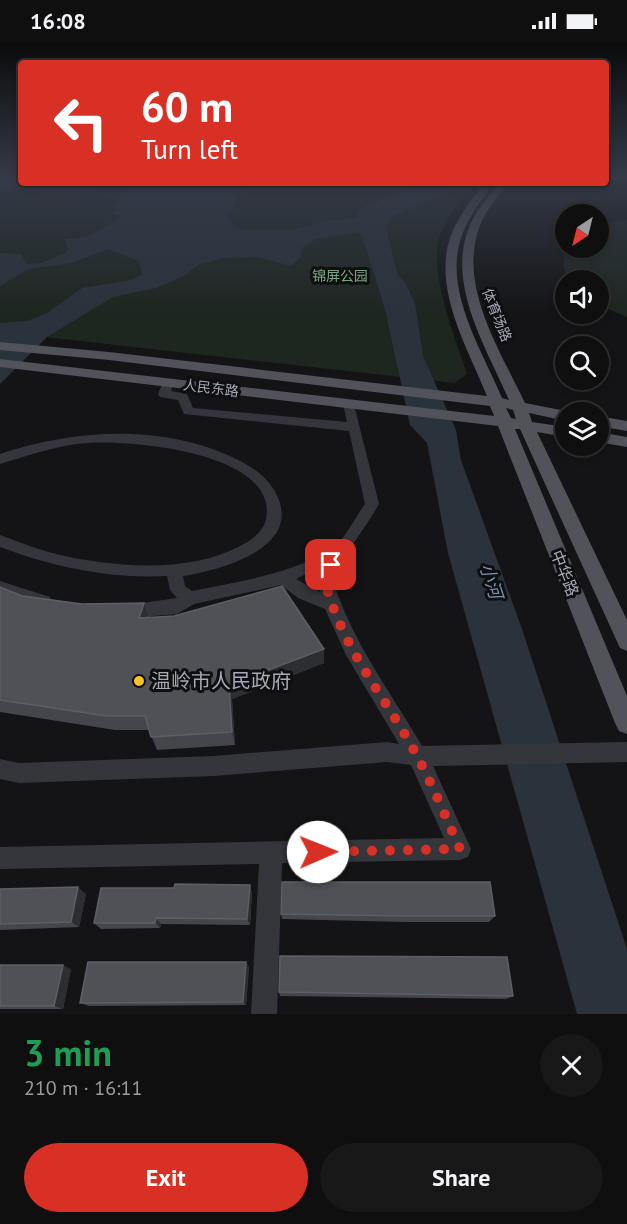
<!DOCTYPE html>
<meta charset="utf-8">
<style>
body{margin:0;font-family:"PT Sans","Noto Sans SC",sans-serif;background:#181819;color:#f1f3f6;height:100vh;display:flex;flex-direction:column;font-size:22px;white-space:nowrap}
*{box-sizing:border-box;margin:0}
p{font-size:20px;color:#9b9c9f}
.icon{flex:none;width:33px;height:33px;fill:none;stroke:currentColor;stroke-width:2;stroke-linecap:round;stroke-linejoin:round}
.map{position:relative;height:972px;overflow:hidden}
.side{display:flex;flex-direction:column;background:#0f0f10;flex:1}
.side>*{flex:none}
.banner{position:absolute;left:18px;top:18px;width:591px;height:126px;border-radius:6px;box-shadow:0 3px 9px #0003,0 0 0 2px #2f2f30;background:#d93025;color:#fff;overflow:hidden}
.needle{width:39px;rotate:215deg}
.fabs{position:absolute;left:555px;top:162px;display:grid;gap:12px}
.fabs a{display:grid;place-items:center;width:54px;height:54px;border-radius:50%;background:#0f0f10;box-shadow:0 3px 9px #0003,0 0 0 2px #2f2f30;font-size:30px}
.pin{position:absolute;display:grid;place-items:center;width:51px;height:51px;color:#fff;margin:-26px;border-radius:12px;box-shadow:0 3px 9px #0006}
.me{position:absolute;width:66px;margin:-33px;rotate:89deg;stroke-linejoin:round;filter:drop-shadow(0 0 4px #0008)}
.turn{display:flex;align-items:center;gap:21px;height:126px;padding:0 24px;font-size:27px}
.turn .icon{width:78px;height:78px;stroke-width:2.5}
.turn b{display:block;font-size:42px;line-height:51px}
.round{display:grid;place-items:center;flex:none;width:63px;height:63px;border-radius:32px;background:#181819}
.summary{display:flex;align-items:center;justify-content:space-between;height:102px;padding:0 24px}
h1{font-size:36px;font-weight:600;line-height:45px;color:#1e9e55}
.primary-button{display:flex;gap:12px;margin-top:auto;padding:12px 24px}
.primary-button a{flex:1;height:69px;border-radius:36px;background:#d93025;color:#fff;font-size:24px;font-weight:600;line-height:69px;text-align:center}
.primary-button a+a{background:#181819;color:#f1f3f6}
.status{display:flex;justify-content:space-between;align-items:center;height:42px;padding:0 30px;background:#0f0f10;direction:ltr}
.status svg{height:16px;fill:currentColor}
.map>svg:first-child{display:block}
</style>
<div class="status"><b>16:08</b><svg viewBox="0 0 49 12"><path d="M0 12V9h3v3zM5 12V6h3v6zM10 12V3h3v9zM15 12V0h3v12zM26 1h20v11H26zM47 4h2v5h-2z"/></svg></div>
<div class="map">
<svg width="627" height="972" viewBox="0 0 627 972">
<rect width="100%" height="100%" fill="#141416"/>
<!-- green -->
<g fill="#1e2620">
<path d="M0,136H21V141H477C463,155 447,174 440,193C427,227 456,298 467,332L455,341L0,290Z"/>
<path d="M627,178V275L599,263L598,238H569C562,229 563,217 566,206H598L599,183Z"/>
</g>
<!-- water -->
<polygon fill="#2a323b" points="0,136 13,136 21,141 65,141 113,148 132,145 129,141 158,141 173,146 194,142 226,144 253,141 245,146 232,164 234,167 226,173 233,183 239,186 238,187 291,188 332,178 357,176 361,166 407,149 416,141 459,141 454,147 392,175 387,182 388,194 398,234 405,240 415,261 423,314 456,388 461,418 522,587 627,907 627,972 577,972 448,511 427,401 410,383 385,267 362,193 357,190 316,197 303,205 300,216 291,224 257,215 222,216 199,223 184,234 156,246 113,255 47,295 0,342 0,281 27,279 47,271 82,246 131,238 142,232 139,219 108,207 71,221 29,227 0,244 0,211 21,212 27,222 41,221 66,211 68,207 65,197 87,195 122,175 110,171 115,169 112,163 122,160 111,155 6,148 0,147"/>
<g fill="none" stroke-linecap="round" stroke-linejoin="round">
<!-- minor -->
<g fill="#35363b" fill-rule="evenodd">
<path d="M168,337L174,341L171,349L187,352L193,366L347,380L343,362L349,358L353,359L379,462C364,488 346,510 332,536C352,600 389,647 422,704L627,700V720L433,724L471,807L468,815L460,818L282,821L277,972H251L259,822L0,827V805L444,796L411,723L387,720L214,734L19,741L0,737V717L19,721L214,714L387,700L399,702L346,613L325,567L298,556L281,543L194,562L177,572L127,576L121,574L119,569L121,564L177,556L170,548L167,534C109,537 54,525 0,505V493C17,499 34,506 52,511C107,525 187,532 238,505C250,499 263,491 266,477C279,410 130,398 88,401C57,403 30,413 0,422V412C77,386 170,381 244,421C258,429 272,440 278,456C300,507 218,529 183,534L185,544L192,549C239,539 291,533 332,506C346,497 355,475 365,462L349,389L184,372L178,358L160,355L158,352L164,338ZM322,524L316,536L320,550L296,537Z"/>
<polygon points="0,539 50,555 52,560 50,565 44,567 0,553"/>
</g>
<!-- major -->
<g fill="#51525a" fill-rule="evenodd">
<path d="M484,141H494C482,157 469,174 462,193C442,247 482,308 502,356L509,358C486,305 445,241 470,183C476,168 489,155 498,141H508C498,155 486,168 480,183C457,243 500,308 525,361L571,370H566V379L529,371L532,380L566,385V395L537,390L627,578V609L620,606L520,387H515L627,654V692L619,689L615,681L498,384L0,325V317L494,374L490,364L109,318L0,308V300L109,310L487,354C468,306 433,249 450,196C457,175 472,158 484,141ZM506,366L513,368L516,377L511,376Z"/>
<polygon points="598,374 627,379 627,389 598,384"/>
<polygon points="598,390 627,395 627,405 598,400"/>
</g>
</g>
<!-- wall -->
<g fill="#45464b">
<polygon points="0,545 22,554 82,562 144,561 150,575 324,607 324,621 232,657 235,703 157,708 149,688 115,688 0,670"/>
<polygon points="0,847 86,852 79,885 0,888"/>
<polygon points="252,850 250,883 161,882 160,886 101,887 94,881"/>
<polygon points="281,872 495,874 489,880 404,880 282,877"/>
<polygon points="0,923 71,927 63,967 0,967"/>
<polygon points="249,925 246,963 89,964 80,961"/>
<polygon points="279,950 513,954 506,957 280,954"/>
</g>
<!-- shaded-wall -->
<g fill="#2d2e31">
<polygon points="144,561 150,576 139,576"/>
<polygon points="324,607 324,621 232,657 235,703 232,690 229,643"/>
<polygon points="250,843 252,850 250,883 247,877"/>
<polygon points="78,845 86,852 79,885 71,880"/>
<polygon points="156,876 161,882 160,886 155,881"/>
<polygon points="246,920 249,925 246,963 243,960"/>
<polygon points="63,923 71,927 63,967 54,964"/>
</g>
<!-- building -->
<g fill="#505157" stroke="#5d5f66" stroke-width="1.5">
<polygon points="282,544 324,607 229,643 232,690 151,695 145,674 107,674 0,658 0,545 22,554 82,562 144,561 139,576 174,574"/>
<polygon points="282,840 490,840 495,874 407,874 281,872"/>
<polygon points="175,842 250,843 247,877 156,876 155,881 94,881 101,846 174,846"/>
<polygon points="78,845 71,880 0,882 0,847"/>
<polygon points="280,914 507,915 513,954 279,950"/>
<polygon points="88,920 246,920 243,960 80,961"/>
<polygon points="0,923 63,923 54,964 0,964"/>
</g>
<!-- sky -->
<linearGradient id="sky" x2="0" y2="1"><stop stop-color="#0b0b0c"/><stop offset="0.5" stop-color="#343a47"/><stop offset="1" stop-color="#343a47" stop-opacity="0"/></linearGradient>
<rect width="627" height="272" fill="url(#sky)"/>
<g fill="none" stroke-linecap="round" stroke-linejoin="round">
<!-- route -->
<path stroke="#d93025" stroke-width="10" stroke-dasharray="0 18" d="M318,810L460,807C446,776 433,744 417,714C383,650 343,610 324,536L331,523"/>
</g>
<!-- markers -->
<circle fill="#fac128" stroke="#0f0f11" stroke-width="2" cx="139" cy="639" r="6"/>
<g text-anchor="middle" stroke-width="6" stroke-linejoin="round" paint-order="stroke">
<!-- far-park labels -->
<g font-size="14" fill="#7ba380" stroke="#0f0f11">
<text x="340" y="239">锦屏公园</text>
</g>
<!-- far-street labels -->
<g font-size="14" fill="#a5aab7" stroke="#0f0f11">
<text transform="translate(497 273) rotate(68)" y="5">体育场路</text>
<text transform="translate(211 346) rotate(7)" y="5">人民东路</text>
</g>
<!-- street labels -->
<g font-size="16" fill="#a5aab7" stroke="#0f0f11">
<text transform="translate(565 531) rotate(68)" y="6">中华路</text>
</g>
<!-- water labels -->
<g font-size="18" font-style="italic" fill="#7a95b4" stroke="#0f0f11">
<text transform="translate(491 539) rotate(72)" y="6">小河</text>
</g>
<!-- near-poi labels -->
<g font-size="20" fill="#a5aab7" stroke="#0f0f11" text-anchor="start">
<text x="151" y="646">温岭市人民政府</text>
</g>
</g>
</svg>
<div class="fabs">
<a><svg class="needle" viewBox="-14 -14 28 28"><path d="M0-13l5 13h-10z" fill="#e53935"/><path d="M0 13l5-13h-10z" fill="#9b9c9f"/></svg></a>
<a><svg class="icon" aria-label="sound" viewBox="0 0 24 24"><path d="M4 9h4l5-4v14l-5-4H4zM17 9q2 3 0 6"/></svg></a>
<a><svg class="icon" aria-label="search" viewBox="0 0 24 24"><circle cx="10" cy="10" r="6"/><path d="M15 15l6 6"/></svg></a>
<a><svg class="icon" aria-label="layers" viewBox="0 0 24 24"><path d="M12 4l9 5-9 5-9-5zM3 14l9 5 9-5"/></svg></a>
</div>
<div class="pin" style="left:331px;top:523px;background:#d93025"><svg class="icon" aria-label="arrive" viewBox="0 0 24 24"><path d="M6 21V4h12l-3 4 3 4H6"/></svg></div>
<svg class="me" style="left:318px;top:810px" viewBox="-20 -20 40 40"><circle r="19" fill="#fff"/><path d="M0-13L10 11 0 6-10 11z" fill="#d93025"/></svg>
<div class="banner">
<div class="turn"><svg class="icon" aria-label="left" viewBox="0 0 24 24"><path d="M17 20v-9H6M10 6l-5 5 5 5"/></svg><div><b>60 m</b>Turn left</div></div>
</div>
</div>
<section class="side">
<div class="summary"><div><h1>3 min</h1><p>210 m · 16:11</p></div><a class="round"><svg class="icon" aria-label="close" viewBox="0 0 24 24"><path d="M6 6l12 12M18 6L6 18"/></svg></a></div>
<div class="primary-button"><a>Exit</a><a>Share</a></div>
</section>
